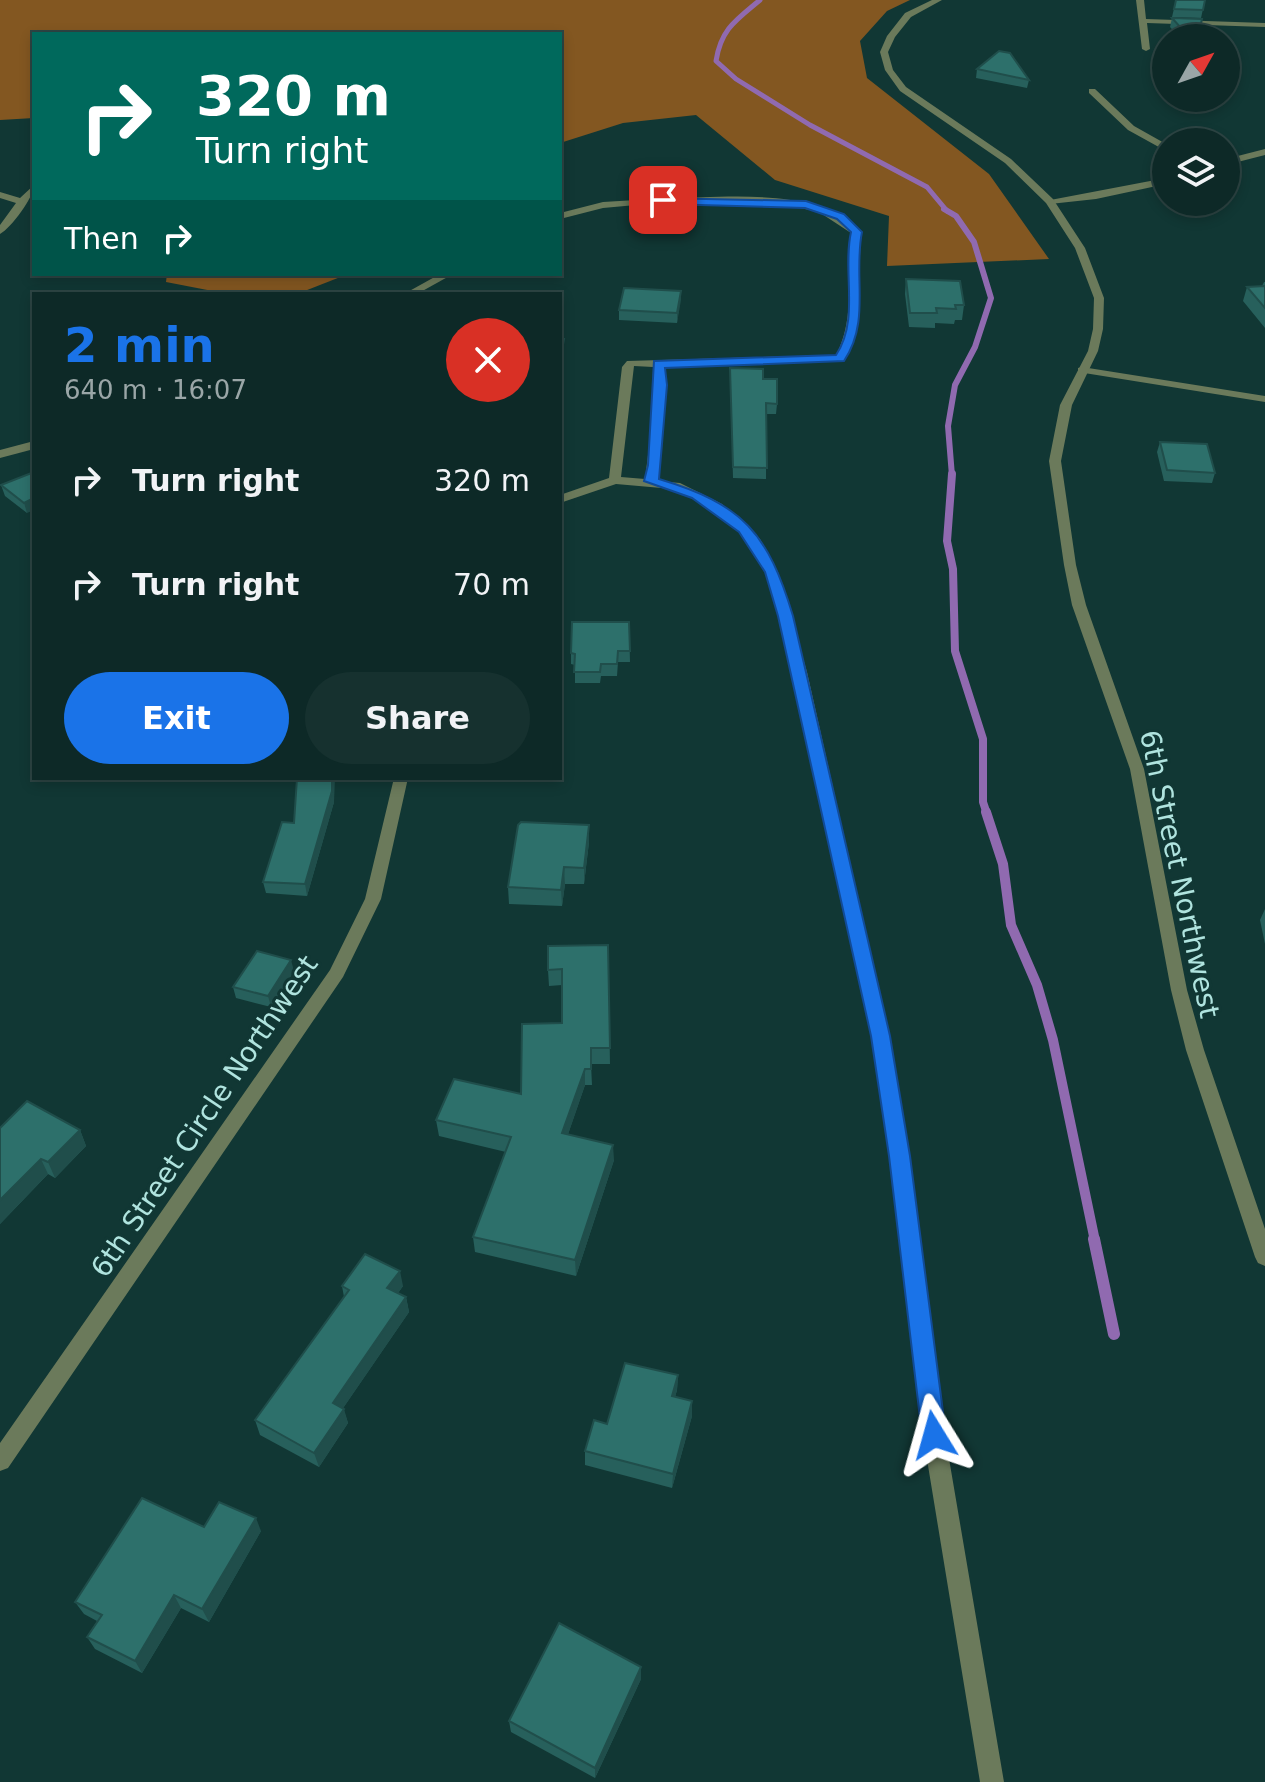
<!DOCTYPE html>
<meta charset="utf-8">
<style>
body{margin:0;font-family:"DejaVu Sans",sans-serif;background:#16312f;color:#f1f3f6;height:100vh;display:flex;flex-direction:column;font-size:30px;white-space:nowrap}
*{box-sizing:border-box;margin:0}
p{font-size:26px;color:#9aa6a7}
.icon{flex:none;width:44px;height:44px;fill:none;stroke:currentColor;stroke-width:2;stroke-linecap:round;stroke-linejoin:round}
.map{position:relative;flex:1;overflow:hidden}
.drawer{position:absolute;left:32px;top:292px;width:530px;height:488px;display:flex;flex-direction:column;background:#0d2927;border-radius:0px;box-shadow:0 4px 12px #0003,0 0 0 2px #2d4544}
.drawer>*{flex:none}
.banner{position:absolute;left:32px;top:32px;width:530px;height:244px;border-radius:0px;box-shadow:0 4px 12px #0003,0 0 0 2px #2d4544;background:#00695c;color:#fff;overflow:hidden}
.needle{width:52px;rotate:50deg}
.buttons{position:absolute;left:1152px;top:24px;display:grid;gap:16px}
.buttons a{display:grid;place-items:center;width:88px;height:88px;border-radius:50%;background:#0d2927;box-shadow:0 4px 12px #0003,0 0 0 2px #2d4544;font-size:40px}
.pin{position:absolute;display:grid;place-items:center;width:68px;height:68px;color:#fff;margin:-34px;border-radius:16px;box-shadow:0 4px 12px #0006}
.me{position:absolute;width:88px;margin:-44px;rotate:352deg;stroke-linejoin:round;filter:drop-shadow(0 0 6px #0008)}
.turn{display:flex;align-items:center;gap:28px;height:168px;padding:0 32px;font-size:36px}
.turn .icon{width:104px;height:104px;stroke-width:2.5}
.turn b{display:block;font-size:56px;line-height:68px}
.then{display:flex;align-items:center;height:76px;padding:0 32px;background:#0003;gap:16px;font-size:30px}
.round{display:grid;place-items:center;flex:none;width:84px;height:84px;border-radius:42px;background:#16312f}
.head{display:flex;align-items:center;justify-content:space-between;height:136px;padding:0 32px}
h1{font-size:48px;font-weight:700;line-height:60px;color:#1a73e8}
.button{display:flex;gap:16px;margin-top:auto;padding:16px 32px}
.button a{flex:1;height:92px;border-radius:48px;background:#1a73e8;color:#fff;font-size:32px;font-weight:700;line-height:92px;text-align:center}
.button a+a{background:#16312f;color:#f1f3f6}
ul{padding:0;list-style:none}
li{display:flex;align-items:center;gap:24px;height:104px;padding:0 32px}
li div{flex:1}
li b{display:block;font-size:30px}
li em{font-style:normal}
.map>svg:first-child{display:block}
</style>
<div class="map">
<svg width="1265" height="1782" viewBox="0 0 1265 1782">
<rect width="100%" height="100%" fill="#113734"/>
<!-- forest -->
<g fill="#835721">
<polygon points="0,0 910,0 887,11 860,41 867,78 989,174 1049,259 887,266 889,216 775,180 696,115 623,123 560,143 560,34 34,34 34,118 0,120"/>
<polygon points="167,274 348,274 297,294 228,294 166,282"/>
</g>
<g fill="none" stroke-linecap="round" stroke-linejoin="round">
<!-- stream-far4 -->
<path stroke="#906ab0" stroke-width="5" d="M760,0C736,20 721,29 716,61L736,79L810,125L927,187L947,211"/>
<!-- stream-far3 -->
<polyline stroke="#906ab0" stroke-width="6" points="944,209 956,216 974,242 991,298 975,347 955,385 948,426 952,476"/>
<!-- stream-far2 -->
<polyline stroke="#906ab0" stroke-width="8" points="952,474 947,541 953,569 955,651 983,739 983,802 987,814"/>
<!-- stream-far1 -->
<polyline stroke="#906ab0" stroke-width="10" points="986,812 1003,864 1011,925 1037,985 1053,1040 1095,1241"/>
<!-- stream -->
<polyline stroke="#906ab0" stroke-width="12" points="1094,1239 1114,1334"/>
<!-- minor -->
<g fill="#6b7a5b" fill-rule="evenodd">
<polygon points="1136,0 1144,0 1146,19 1265,23 1265,27 1147,23 1150,49 1146,51 1142,49"/>
<polygon points="1089,89 1095,89 1134,126 1166,144 1166,151 1128,130 1089,93"/>
<polygon points="1265,149 1265,155 1226,165 1226,159"/>
<polygon points="1166,178 1166,184 1096,199 1050,204 1045,201"/>
<path d="M34,185C34,197 11,228 0,234V225L16,203L0,198V192L20,198Z"/>
<path d="M669,198C727,198 819,186 861,232L857,328L844,360L664,367V423L657,481L680,483L722,504L760,539L778,572L807,672L889,1036L909,1156L945,1435L1004,1782H980L923,1435L891,1156L871,1036L793,672L766,572L750,544L740,532L714,510L673,489L616,484L560,503V495L609,478L622,367L627,361L836,355C856,317 846,274 851,233L819,212L782,204H647L603,208L560,219V213L603,202ZM634,366L653,367L652,423L645,479L621,477Z"/>
<polygon points="440,274 453,274 417,294 404,294"/>
<polygon points="1082,367 1265,396 1265,402 1078,372 1078,368"/>
<polygon points="34,441 34,449 0,458 0,450"/>
<polygon points="394,778 408,778 381,899 343,977 8,1468 0,1471 0,1443 330,970 365,899"/>
</g>
<!-- tertiary -->
<polygon fill="#6b7a5b" fill-rule="evenodd" points="932,0 942,0 911,17 895,37 888,52 893,70 906,87 1011,159 1053,199 1085,248 1104,298 1103,329 1098,351 1072,405 1061,461 1076,565 1086,605 1144,769 1187,990 1204,1050 1265,1229 1265,1266 1258,1263 1255,1257 1186,1050 1171,990 1130,769 1072,605 1064,565 1049,461 1060,405 1088,351 1093,329 1094,298 1075,248 1046,203 1005,163 900,91 885,70 880,52 887,36 905,13"/>
</g>
<!-- wall -->
<g fill="#27605c">
<polygon points="1176,0 1205,0 1201,18 1172,17"/>
<polygon points="1172,18 1198,38 1180,38 1170,27"/>
<polygon points="977,69 1029,80 1027,88 976,78"/>
<polygon points="906,279 964,305 962,320 955,320 954,324 935,323 935,328 909,327 905,294"/>
<polygon points="1264,282 1265,282 1265,328 1243,301 1247,287 1262,286"/>
<polygon points="681,291 677,323 619,320 619,310"/>
<polygon points="730,368 763,379 777,404 776,414 766,414 766,479 733,478"/>
<polygon points="1160,442 1215,473 1212,483 1164,481 1157,452"/>
<polygon points="34,472 27,513 5,496 1,485"/>
<polygon points="629,622 630,662 618,662 617,676 601,676 600,683 575,683 575,665 571,664 571,653"/>
<polygon points="334,802 307,896 266,893 263,882 294,823"/>
<polygon points="589,842 584,884 565,884 562,906 509,904 508,887"/>
<polygon points="1265,909 1265,944 1260,920"/>
<polygon points="608,945 610,1064 591,1064 592,1085 585,1085 568,1134 614,1160 576,1276 475,1252 473,1237 506,1152 439,1136 436,1120 521,1094 562,1023 562,985 549,986 548,970"/>
<polygon points="294,971 271,1007 236,998 233,987"/>
<polygon points="0,1128 80,1130 86,1146 55,1178 48,1174 0,1224"/>
<polygon points="342,1286 403,1286 398,1293 406,1297 409,1312 343,1408 348,1423 319,1467 260,1435 255,1420 344,1297"/>
<polygon points="678,1375 677,1390 675,1397 692,1416 672,1488 585,1465 585,1451 607,1424"/>
<polygon points="204,1527 261,1531 209,1622 181,1608 142,1673 95,1649 87,1637 97,1621 84,1614 75,1602"/>
<polygon points="641,1679 595,1778 511,1732 509,1721"/>
</g>
<!-- shaded-wall -->
<g fill="#204e4b">
<polygon points="681,291 681,300 677,323 677,313"/>
<polygon points="564,339 564,352 560,377 560,361"/>
<polygon points="34,498 34,510 27,513 24,503"/>
<polygon points="332,778 335,778 334,802 307,896 305,884"/>
<polygon points="589,825 589,842 584,884 584,868"/>
<polygon points="564,867 565,884 562,906 561,890"/>
<polygon points="291,960 294,971 271,1007 268,996"/>
<polygon points="585,1069 585,1085 563,1149 562,1133"/>
<polygon points="80,1130 86,1146 55,1178 48,1162"/>
<polygon points="613,1145 614,1160 576,1276 575,1260"/>
<polygon points="41,1159 48,1174 0,1224 0,1200"/>
<polygon points="400,1271 403,1286 391,1303 387,1288"/>
<polygon points="406,1297 409,1312 337,1417 333,1403"/>
<polygon points="678,1375 677,1390 671,1411 672,1396"/>
<polygon points="692,1401 692,1416 672,1488 673,1474"/>
<polygon points="344,1409 348,1423 319,1467 314,1453"/>
<polygon points="256,1518 261,1531 209,1622 202,1609"/>
<polygon points="174,1595 181,1608 142,1673 135,1661"/>
<polygon points="641,1667 641,1679 595,1778 595,1768"/>
</g>
<!-- building -->
<g fill="#2d706b" stroke="#204e4b" stroke-width="2">
<polygon points="1176,0 1205,0 1203,10 1174,9"/>
<polygon points="1172,18 1202,19 1198,38 1190,38"/>
<polygon points="999,51 1010,53 1029,80 977,69"/>
<polygon points="906,279 960,281 964,305 955,305 956,309 936,308 937,313 910,313"/>
<polygon points="1265,286 1265,308 1247,287"/>
<polygon points="624,288 681,291 677,313 619,310"/>
<polygon points="560,339 564,339 560,361"/>
<polygon points="730,368 763,369 763,379 777,379 777,404 766,403 767,468 733,467"/>
<polygon points="1160,442 1207,444 1215,473 1167,470"/>
<polygon points="34,472 34,498 24,503 1,485"/>
<polygon points="572,622 629,622 630,651 618,651 617,664 601,664 600,672 574,672 575,654 571,653"/>
<polygon points="297,778 332,778 332,791 305,884 263,882 282,822 294,823"/>
<polygon points="521,822 589,825 584,868 564,867 561,890 508,887 518,825"/>
<polygon points="608,945 610,1048 591,1048 591,1069 585,1069 562,1133 613,1145 575,1260 473,1237 511,1137 436,1120 454,1079 521,1094 522,1024 562,1023 562,969 548,970 548,946"/>
<polygon points="257,951 291,960 268,996 233,987"/>
<polygon points="27,1101 80,1130 48,1162 41,1159 0,1200 0,1128"/>
<polygon points="365,1254 400,1271 387,1288 406,1297 333,1403 344,1409 314,1453 255,1420 349,1290 342,1286"/>
<polygon points="625,1363 678,1375 672,1396 692,1401 673,1474 585,1451 594,1420 607,1424"/>
<polygon points="142,1498 204,1527 219,1502 256,1518 202,1609 174,1595 135,1661 87,1637 102,1615 75,1602"/>
<polygon points="559,1623 641,1667 595,1768 509,1721"/>
</g>
<!-- route -->
<path fill="#1a73e8" stroke="#114b97" stroke-width="2" d="M659,198L806,201L844,214L862,232C853,276 871,321 844,361L665,368L667,385L659,479C743,504 768,533 793,616L890,1036L910,1156L946,1435L942,1443L934,1446L925,1443L922,1435L889,1156L871,1036L778,616L765,572L739,532L692,498L644,481L648,465L654,361L836,355C860,319 842,272 851,232L837,219L805,208L663,204L657,200Z"/>
<g text-anchor="middle" stroke-width="6" stroke-linejoin="round" paint-order="stroke">
<!-- street labels -->
<g font-size="28" fill="#b0e4df" stroke="#113734">
<text transform="translate(1180 874) rotate(78)" y="10">6th Street Northwest</text>
<text transform="translate(204 1116) rotate(-56)" y="10">6th Street Circle Northwest</text>
</g>
</g>
</svg>
<div class="buttons">
<a><svg class="needle" viewBox="-14 -14 28 28"><path d="M0-13l5 13h-10z" fill="#e53935"/><path d="M0 13l5-13h-10z" fill="#9aa6a7"/></svg></a>
<a><svg class="icon" aria-label="layers" viewBox="0 0 24 24"><path d="M12 4l9 5-9 5-9-5zM3 14l9 5 9-5"/></svg></a>
</div>
<div class="pin" style="left:663px;top:200px;background:#d93025"><svg class="icon" aria-label="arrive" viewBox="0 0 24 24"><path d="M6 21V4h12l-3 4 3 4H6"/></svg></div>
<svg class="me" style="left:934px;top:1435px" viewBox="-20 -20 40 40"><path d="M0-17L14 15 0 8-14 15z" fill="#1a73e8" stroke="#fff" stroke-width="4"/></svg>
<div class="banner">
<div class="turn"><svg class="icon" aria-label="right" viewBox="0 0 24 24"><path d="M7 20v-9h11M14 6l5 5-5 5"/></svg><div><b>320 m</b>Turn right</div></div>
<div class="then">Then<svg class="icon" aria-label="right" viewBox="0 0 24 24"><path d="M7 20v-9h11M14 6l5 5-5 5"/></svg></div>
</div>
<section class="drawer">
<div class="head"><div><h1>2 min</h1><p>640 m · 16:07</p></div><a class="round" style="background:#d93025;color:#fff"><svg class="icon" aria-label="close" viewBox="0 0 24 24"><path d="M6 6l12 12M18 6L6 18"/></svg></a></div>
<ul>
<li><svg class="icon" aria-label="right" viewBox="0 0 24 24"><path d="M7 20v-9h11M14 6l5 5-5 5"/></svg><div><b>Turn right</b></div><em>320 m</em></li>
<li><svg class="icon" aria-label="right" viewBox="0 0 24 24"><path d="M7 20v-9h11M14 6l5 5-5 5"/></svg><div><b>Turn right</b></div><em>70 m</em></li>
</ul>
<div class="button"><a>Exit</a><a>Share</a></div>
</section>
</div>
